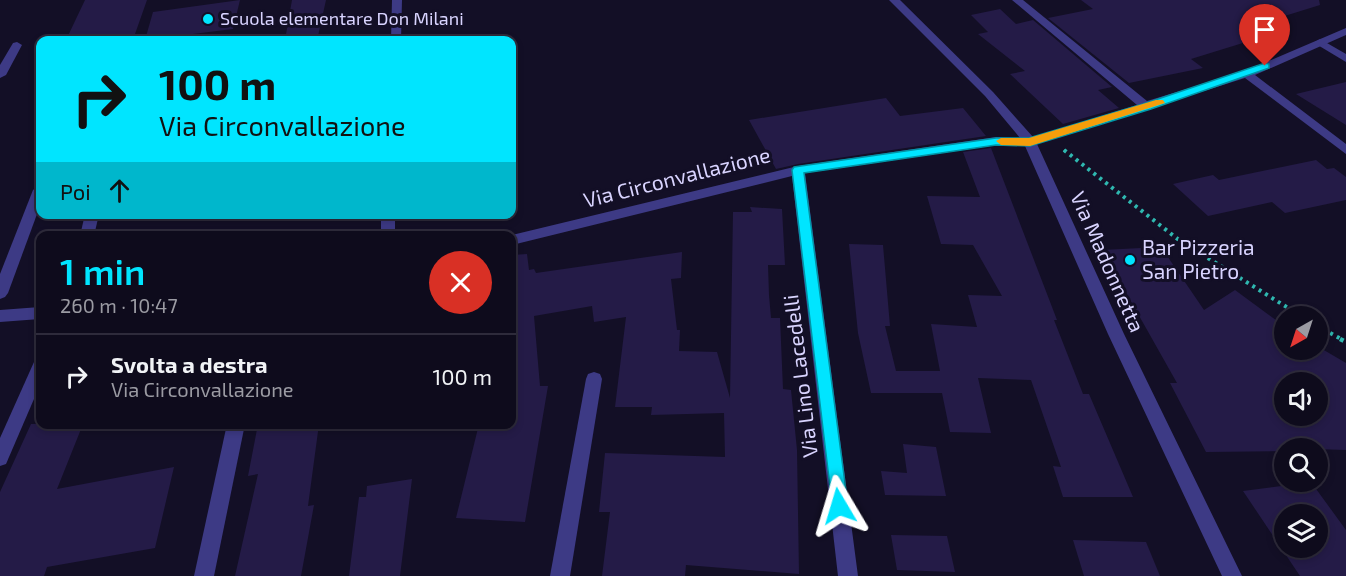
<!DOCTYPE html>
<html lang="it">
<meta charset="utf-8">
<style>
body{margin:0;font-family:"Exo 2",sans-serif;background:#171425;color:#f1f3f6;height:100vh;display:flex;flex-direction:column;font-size:22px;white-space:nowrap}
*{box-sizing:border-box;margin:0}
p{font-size:20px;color:#9b9ba3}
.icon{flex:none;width:33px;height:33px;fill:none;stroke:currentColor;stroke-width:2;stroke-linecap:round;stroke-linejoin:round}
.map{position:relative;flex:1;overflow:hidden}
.sheet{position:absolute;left:36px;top:231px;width:480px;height:198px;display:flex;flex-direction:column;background:#0e0b1c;border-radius:12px;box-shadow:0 3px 9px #0003,0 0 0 2px #2e2b3b}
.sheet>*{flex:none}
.top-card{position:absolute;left:36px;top:36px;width:480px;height:183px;border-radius:12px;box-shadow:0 3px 9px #0003,0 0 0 2px #2e2b3b;background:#00e5ff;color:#111;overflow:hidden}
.needle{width:39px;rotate:219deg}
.buttons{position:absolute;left:1274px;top:306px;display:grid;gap:12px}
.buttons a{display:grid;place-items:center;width:54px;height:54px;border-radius:50%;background:#0e0b1c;box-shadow:0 3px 9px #0003,0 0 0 2px #2e2b3b;font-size:30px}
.pin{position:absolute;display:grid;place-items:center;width:51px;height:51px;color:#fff;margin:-62px -26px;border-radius:50% 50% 50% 0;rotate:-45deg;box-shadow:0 0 6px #0007}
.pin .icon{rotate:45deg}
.me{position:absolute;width:66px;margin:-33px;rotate:353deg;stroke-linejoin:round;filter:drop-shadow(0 0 4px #0008)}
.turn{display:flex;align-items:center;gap:21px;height:126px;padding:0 24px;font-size:27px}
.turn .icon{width:78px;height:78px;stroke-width:2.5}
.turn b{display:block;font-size:42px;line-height:51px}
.then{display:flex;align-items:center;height:57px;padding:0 24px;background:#0003;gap:12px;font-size:22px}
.round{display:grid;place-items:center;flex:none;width:63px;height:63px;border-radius:32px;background:#171425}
.summary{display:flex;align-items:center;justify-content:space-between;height:102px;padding:0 24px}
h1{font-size:36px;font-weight:600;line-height:45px;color:#00e5ff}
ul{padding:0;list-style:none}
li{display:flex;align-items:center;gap:18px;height:84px;padding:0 24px;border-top:2px solid #2e2b3b}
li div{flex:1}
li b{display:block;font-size:22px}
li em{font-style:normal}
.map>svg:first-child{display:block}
</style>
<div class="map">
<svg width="1346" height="576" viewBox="0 0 1346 576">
<rect width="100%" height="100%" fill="#130f26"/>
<!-- building -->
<g fill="#241b47" fill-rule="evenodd">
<polygon points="85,0 147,0 135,34 102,38 101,40 66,40"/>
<polygon points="240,0 233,29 145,40 153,12"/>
<polygon points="292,0 326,0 318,36 310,37 309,40 285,40"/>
<polygon points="1081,0 1319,0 1320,5 1243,29 1259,38 1191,59 1203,68 1129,83 1048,18 1093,9"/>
<polygon points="1000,9 1016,24 1033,20 1112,87 1098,90 1119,108 1063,124 1010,74 1025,71 978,34 988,32 971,15"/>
<polygon points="1346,82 1346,125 1296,94"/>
<polygon points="886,98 900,116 963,108 986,136 798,164 776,169 749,120"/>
<polygon points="991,148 1057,320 1054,320 1083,394 1089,394 1133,497 1063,497 1053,466 1061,467 1031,380 978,378 991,433 950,432 942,393 871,393 858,333 849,244 883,245 890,326 885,326 896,371 940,371 931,324 977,327 968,295 1002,296 973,245 941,244 927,196 980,197 963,152"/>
<polygon points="1316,160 1327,169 1334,168 1346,177 1346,200 1285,213 1272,202 1208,216 1173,184 1213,175 1219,180"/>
<polygon points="750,207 782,209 785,265 768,265 769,295 771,318 780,318 783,389 791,390 797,450 799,574 686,565 685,576 602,576 610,512 599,512 605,453 725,457 724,413 651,415 652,407 615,407 626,317 594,322 592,306 534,316 540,386 548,386 525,522 456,518 479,424 512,424 512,255 527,254 529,270 534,269 536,273 682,252 681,278 671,279 677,330 680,330 679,351 717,352 730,398 733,212 752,212"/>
<path d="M1161,247L1204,310L1235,290L1284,326V350H1317V346L1346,363V450L1284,448V451L1206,452L1170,383H1177L1102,250ZM1284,382H1317V416H1284Z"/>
<polygon points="31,424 83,424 57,489 174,467 155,548 47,567 44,576 0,576 0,492"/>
<polygon points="258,424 319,424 308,506 314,505 301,576 235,576 258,474 248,476"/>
<polygon points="903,444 936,447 946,496 885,495 881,471 907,473"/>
<polygon points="412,479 400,576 349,576 359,497 366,497 367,486"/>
<path d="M1311,482L1346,530V576H1300L1243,491ZM1284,514H1317V548H1284Z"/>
<polygon points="891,535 947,536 955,572 897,570"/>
<polygon points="1073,540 1146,542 1160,576 1084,576"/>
</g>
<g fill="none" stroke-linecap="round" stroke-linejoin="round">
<!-- path-far2 -->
<polyline stroke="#2fb8b0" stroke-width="3" stroke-dasharray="2 4" stroke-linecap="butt" points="1064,150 1066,152"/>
<!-- path-far1 -->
<g stroke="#2fb8b0" stroke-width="4" stroke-dasharray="3 4.5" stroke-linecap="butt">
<polyline points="1064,150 1179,240 1301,316"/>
<polyline points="1317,326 1343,340"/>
</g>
<!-- path -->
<polyline stroke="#2fb8b0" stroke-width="4.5" stroke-dasharray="4 5" stroke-linecap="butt" points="1340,339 1346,342"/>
<!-- service -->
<g fill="#3d3a85" fill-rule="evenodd">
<polygon points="1320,39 1346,54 1346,62 1316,44 1315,42"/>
<polygon points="17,42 22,45 6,75 0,78 0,65 13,43"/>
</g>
<!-- minor -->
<g fill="#3d3a85" fill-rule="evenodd">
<polygon points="392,0 402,0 401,40 391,40"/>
<polygon points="889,0 900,0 993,92 1033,137 1137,105 1012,0 1023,0 1147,101 1243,72 1346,28 1346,35 1255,75 1346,144 1346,154 1245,78 1037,144 1124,334 1242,576 1222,576 1108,334 1025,146 996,145 805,173 858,576 838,576 792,176 512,245 510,236 512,235 798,166 996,137 1020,138 985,96"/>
<polygon points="40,185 40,206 8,293 5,297 0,299 0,274 33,190"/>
<polygon points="85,214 99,214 94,236 80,236"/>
<rect x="381" y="214" width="14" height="22"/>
<polygon points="40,307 40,319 0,322 0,310"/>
<polygon points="40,360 40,385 6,464 0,466 0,438 34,362"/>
<polygon points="594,372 600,374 602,379 570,576 550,576 586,379 588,374"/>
<polygon points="227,424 245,424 214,576 194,576"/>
</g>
</g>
<!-- route -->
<polygon fill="#00e5ff" stroke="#0095a6" stroke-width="1.5" points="1265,63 1269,64 1269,68 1151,109 1030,146 996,145 804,173 848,506 845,512 839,515 833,512 792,170 794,167 996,138 1029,138 1143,104"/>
<!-- slow -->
<polygon fill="#f59e0b" points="1156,100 1163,100 1165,103 1030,146 1001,145 996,141 1001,138 1029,138"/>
<!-- markers -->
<g fill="#00e5ff" stroke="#130f26" stroke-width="2">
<circle cx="208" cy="19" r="6"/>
<circle cx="1130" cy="260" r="6"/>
</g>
<g text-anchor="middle" stroke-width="6" stroke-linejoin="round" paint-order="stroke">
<!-- far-poi labels -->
<g font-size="18" fill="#d9d4ff" stroke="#130f26" text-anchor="start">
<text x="220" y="25">Scuola elementare Don Milani</text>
</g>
<!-- street labels -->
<g font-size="21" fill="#d9d4ff" stroke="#130f26">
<text transform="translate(677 178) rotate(-14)" y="7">Via Circonvallazione</text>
<text transform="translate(1107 262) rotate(66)" y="7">Via Madonnetta</text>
<text transform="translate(801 376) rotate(-97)" y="7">Via Lino Lacedelli</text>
</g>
<!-- poi labels -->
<g font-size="21" fill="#d9d4ff" stroke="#130f26" text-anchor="start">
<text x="1142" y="255">Bar Pizzeria<tspan x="1142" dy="24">San Pietro</tspan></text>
</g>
</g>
</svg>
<div class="buttons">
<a><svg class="needle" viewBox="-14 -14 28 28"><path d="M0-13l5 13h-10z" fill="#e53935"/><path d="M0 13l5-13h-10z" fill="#9b9ba3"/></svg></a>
<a><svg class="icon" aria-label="sound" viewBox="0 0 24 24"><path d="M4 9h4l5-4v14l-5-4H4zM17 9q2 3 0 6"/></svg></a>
<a><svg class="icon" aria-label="search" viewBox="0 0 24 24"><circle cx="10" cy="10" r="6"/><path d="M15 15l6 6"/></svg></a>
<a><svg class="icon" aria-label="layers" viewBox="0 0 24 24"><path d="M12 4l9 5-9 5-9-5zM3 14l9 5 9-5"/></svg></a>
</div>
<div class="pin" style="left:1265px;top:66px;background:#d93025"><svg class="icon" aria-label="arrive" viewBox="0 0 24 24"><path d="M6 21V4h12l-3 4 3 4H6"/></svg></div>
<svg class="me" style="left:839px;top:506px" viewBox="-20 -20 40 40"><path d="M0-17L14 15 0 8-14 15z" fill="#00e5ff" stroke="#fff" stroke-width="4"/></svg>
<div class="top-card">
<div class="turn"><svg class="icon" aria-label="right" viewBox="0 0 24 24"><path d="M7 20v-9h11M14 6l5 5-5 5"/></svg><div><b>100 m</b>Via Circonvallazione</div></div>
<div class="then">Poi<svg class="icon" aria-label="ahead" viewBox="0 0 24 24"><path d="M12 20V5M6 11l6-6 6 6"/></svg></div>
</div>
<section class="sheet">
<div class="summary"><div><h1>1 min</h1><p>260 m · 10:47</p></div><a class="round" style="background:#d93025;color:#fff"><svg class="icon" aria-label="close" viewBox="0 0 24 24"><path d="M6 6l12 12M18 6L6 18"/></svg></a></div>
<ul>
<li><svg class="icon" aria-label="right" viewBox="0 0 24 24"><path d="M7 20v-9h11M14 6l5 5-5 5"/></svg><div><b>Svolta a destra</b><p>Via Circonvallazione</p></div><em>100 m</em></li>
</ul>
</section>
</div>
